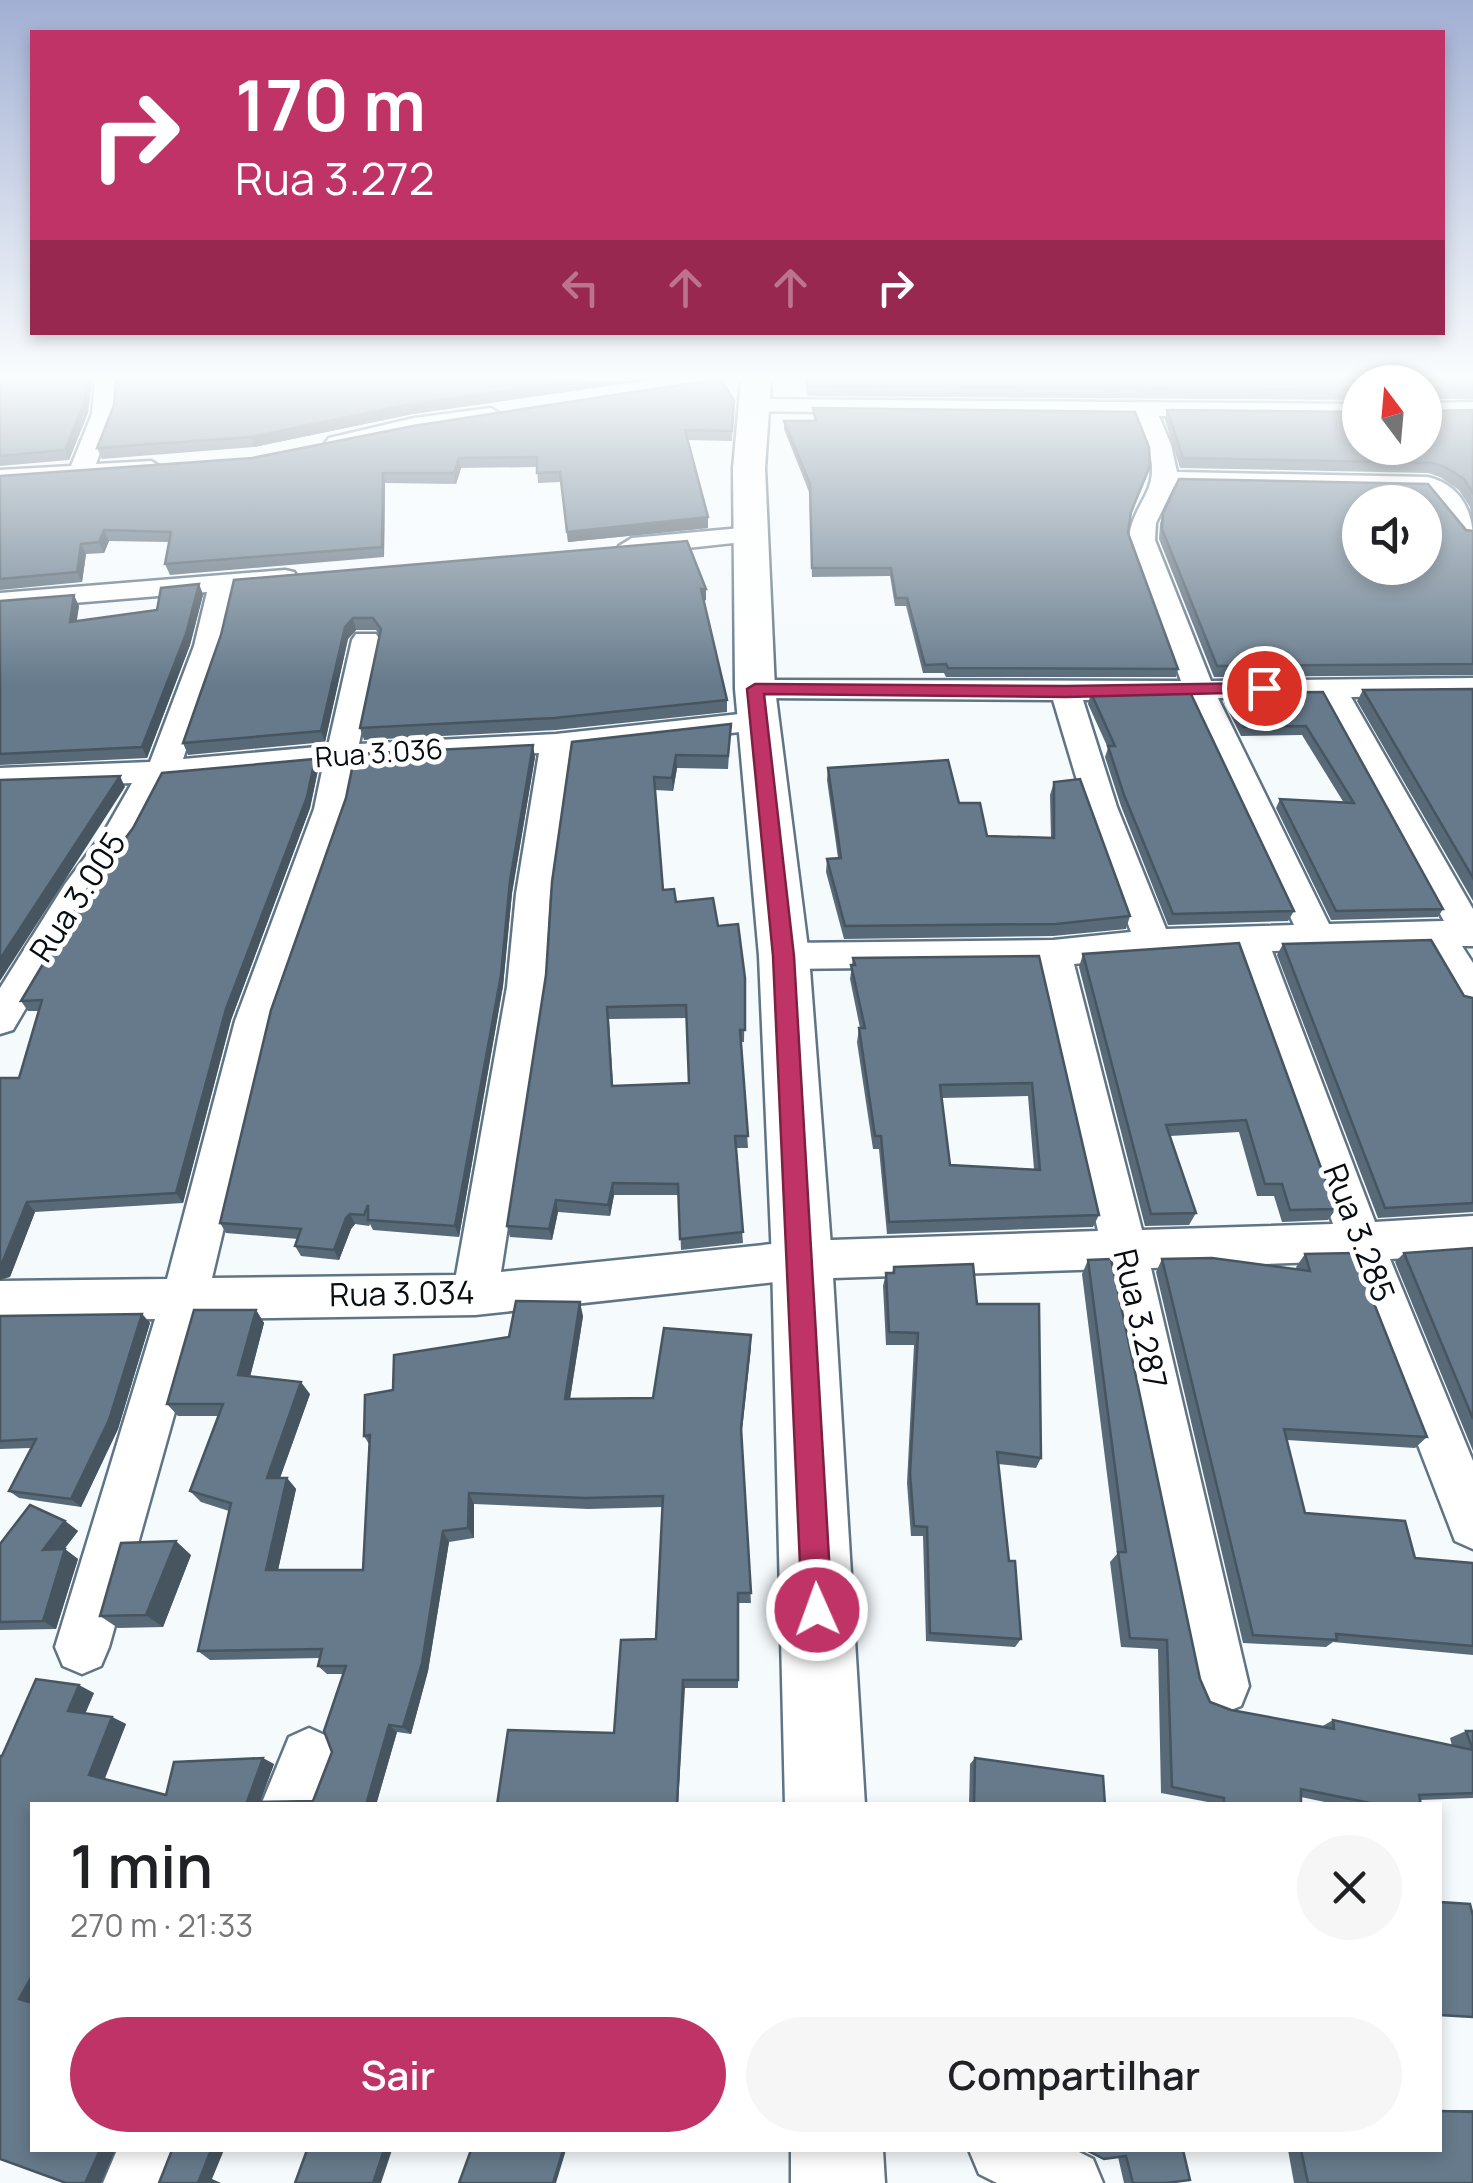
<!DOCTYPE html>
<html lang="pt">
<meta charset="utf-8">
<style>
body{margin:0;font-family:Manrope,sans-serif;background:#f6f6f6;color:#202124;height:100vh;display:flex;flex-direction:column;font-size:38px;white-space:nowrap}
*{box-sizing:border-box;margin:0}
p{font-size:32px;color:#757577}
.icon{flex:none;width:55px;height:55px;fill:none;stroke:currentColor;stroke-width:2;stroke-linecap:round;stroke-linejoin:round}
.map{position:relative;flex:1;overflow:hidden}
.panel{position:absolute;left:30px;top:1802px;width:1412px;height:350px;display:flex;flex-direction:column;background:#fff;border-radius:0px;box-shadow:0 5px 15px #0003}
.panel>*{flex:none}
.banner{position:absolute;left:30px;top:30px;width:1415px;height:305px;border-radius:0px;box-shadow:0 5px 15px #0003;background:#c03366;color:#fff;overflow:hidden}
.needle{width:65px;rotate:344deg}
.buttons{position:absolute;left:1342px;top:365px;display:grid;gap:20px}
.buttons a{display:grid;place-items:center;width:100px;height:100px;border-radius:50%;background:#fff;box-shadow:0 5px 15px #0003;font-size:50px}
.pin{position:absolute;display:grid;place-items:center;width:85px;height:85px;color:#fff;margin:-42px;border:5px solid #fff;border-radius:50%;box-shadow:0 2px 10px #0007}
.me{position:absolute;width:110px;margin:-55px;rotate:358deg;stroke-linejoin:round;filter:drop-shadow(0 0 8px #0008)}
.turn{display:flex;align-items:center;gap:35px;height:210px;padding:0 40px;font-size:45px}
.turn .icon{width:130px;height:130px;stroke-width:2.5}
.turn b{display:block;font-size:70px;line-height:85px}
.lanes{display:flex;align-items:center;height:95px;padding:0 40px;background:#0003;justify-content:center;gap:50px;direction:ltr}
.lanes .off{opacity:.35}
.round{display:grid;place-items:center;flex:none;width:105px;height:105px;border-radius:52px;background:#f6f6f6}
.summary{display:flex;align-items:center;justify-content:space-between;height:170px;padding:0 40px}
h1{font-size:60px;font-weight:600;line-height:75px}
.action{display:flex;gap:20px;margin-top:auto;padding:20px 40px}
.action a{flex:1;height:115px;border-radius:60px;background:#c03366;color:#fff;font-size:40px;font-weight:600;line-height:115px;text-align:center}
.action a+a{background:#f6f6f6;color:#202124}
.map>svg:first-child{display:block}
</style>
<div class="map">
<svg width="1473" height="2183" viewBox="0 0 1473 2183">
<rect width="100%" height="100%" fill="#f5fafd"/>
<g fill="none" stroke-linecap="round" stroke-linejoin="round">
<!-- stream -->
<polygon fill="#d8a7b2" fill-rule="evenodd" points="720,380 736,380 703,387 699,385"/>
<!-- street casing -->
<g stroke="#5f7484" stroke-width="5">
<g id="street">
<polygon points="95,380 117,380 114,414 96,464 151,461 163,468 159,473 0,484 0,470 71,466 92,414"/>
<path d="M751,399L1360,404V418L1159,416L1171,445L1177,472L1428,477C1460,485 1473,510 1473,541L1464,538L1425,491L1174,486L1156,523L1155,540L1211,681L1473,678V696L1351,697L1473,909V946H1462L1473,963V1009L1460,1005L1426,947L1272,951L1375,1222L1473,1216V1254L1390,1259L1473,1461V1549L1455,1541L1347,1261L1151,1268L1249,1686L1241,1706L1221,1714L1201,1706L1193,1686L1107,1269L802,1279L475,1315L201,1319L109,1647L101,1666L82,1674L63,1666L55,1647L155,1319L0,1321V1281L167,1279L235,1021L314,809L323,766L165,781L135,837L90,899L13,1030L0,1034V988L65,884L104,832L132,783L0,788V768L150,762L194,646L207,592L0,609V593L285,570L294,572L298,578L294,584L235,590L222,646L183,759L328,746L352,640L356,634H376L380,640L359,744L556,734L758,712L769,715L773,721L769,727L758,730L570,751L550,894L545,987L501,1272L802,1241L1098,1231L1038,966L784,969L771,965L766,956L771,947L784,943L1053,940L1131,932L1085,807L1053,700L755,698L745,695L740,689L745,683L755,680L1181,681L1129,540C1130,522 1138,510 1146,494C1160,467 1147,442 1136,416L743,411L740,406ZM1321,697L1444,921L1329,924L1218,698ZM1189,699L1294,925L1166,929L1117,807L1083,700ZM539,753L516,894L507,987L456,1275L212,1278L273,1021L346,809L356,763ZM1236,952L1333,1224L1142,1230L1074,964L1153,955Z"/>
<polygon points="1473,402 1473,416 1425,417 1425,403"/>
<polygon points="491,408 502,415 499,420 414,432 337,450 325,443 329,438 414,418"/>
<polygon points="752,527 761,530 765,535 761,540 632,554 619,546 632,538"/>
<polygon points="309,1728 329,1737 338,1757 319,1805 261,1805 289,1737"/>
<polygon points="117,2150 185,2150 171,2183 103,2183"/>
<polygon points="969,2150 1075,2150 1093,2159 1103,2183 997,2183 979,2174"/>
</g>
</g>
<!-- secondary casing -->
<g stroke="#5f7484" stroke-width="5">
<g id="secondary">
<polygon points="741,380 771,380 765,468 775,689 809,956 832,1260 865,1805 785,1805 772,1260 759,956 735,689 733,468"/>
<polygon points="791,2150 883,2150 885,2183 791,2183"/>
</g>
</g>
<!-- street -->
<use href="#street" fill="#fff" fill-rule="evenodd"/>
<!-- secondary -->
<use href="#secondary" fill="#fff" fill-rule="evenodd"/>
</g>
<!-- wall -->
<g fill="#586978" fill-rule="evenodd">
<polygon points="0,380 92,380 88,413 69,460 0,466"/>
<polygon points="116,380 649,380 413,414 254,447 102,459 97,448 114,405"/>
<polygon points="804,380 1473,380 1473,399 1427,399 1426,407 1429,411 1473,410 1473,527 1470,507 1459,490 1440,477 1428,473 1180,468 1165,420 1167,410 1425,448 1360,382 1360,400 808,396"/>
<polygon points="813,408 1150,466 1130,518 1128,533 1178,669 1176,677 946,677 944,673 923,673 906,606 895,606 890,576 812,577 809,492 784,429 784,421 814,421"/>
<polygon points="734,410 732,441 687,440 708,517 708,528 568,542 561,482 538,483 537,467 461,468 456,484 385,483 384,557 170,575 165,564 169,542 109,541 104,553 86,554 82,582 0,590 0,476 252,458"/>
<polygon points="1163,513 1466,530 1473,531 1473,675 1214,677 1159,539 1160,524"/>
<polygon points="234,580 706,589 706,600 703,601 727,700 727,712 556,730 364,740 360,728 379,635 376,630 356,630 348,639 325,742 188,755 183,743 221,635"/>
<polygon points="199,584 203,595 190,645 147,758 0,765 0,601 79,606 76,621 157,610"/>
<polygon points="1473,689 1473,901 1357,701 1363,690"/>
<polygon points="1323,692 1443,909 1438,917 1331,920 1276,808 1280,799 1344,803 1302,735 1241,736 1224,702 1227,693"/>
<polygon points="1091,693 1294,911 1288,921 1168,925 1121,806 1105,757 1108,748 1088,704"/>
<path d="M731,724L728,769L677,768L673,791L655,790L663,890L676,902L718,926L745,978L744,1042H741L748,1148H736L743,1243L681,1250L679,1195H614L610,1216L558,1212L552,1240L510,1237L507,1226L546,975L572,742ZM687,1018L689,1083L613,1086L609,1019Z"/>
<polygon points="535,757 512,893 503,986 459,1237 373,1230 370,1224 369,1226 355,1224 351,1229 339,1260 301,1256 295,1246 298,1239 226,1233 220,1223"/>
<polygon points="828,768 959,803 987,836 1051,838 1050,795 1054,782 1130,916 1126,929 1053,936 844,939 826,872 827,859 838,858 827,780"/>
<polygon points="318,770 310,808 231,1020 183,1203 35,1212 10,1277 19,1078 39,1011 28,1011 21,1001"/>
<polygon points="1283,944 1473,998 1473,1212 1378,1218 1277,955"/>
<polygon points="1083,954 1336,1209 1328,1220 1282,1222 1274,1196 1257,1196 1239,1132 1170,1136 1196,1213 1189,1225 1145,1226 1079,967"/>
<path d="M1039,956L1099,1215L1093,1227L887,1234L879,1149H873L857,1042L859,1028H860L850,979L853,958ZM1028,1096L1034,1169L950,1165L942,1098Z"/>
<polygon points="1473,1248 1473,1451 1395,1262 1404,1253"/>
<polygon points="1305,1254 1427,1437 1415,1448 1287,1440 1305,1513 1415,1558 1473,1563 1473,1655 1333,1642 1326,1647 1243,1643 1156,1272 1162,1259 1297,1269 1296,1267"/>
<polygon points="1088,1260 1200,1679 1210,1702 1231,1710 1321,1727 1333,1720 1452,1746 1450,1738 1466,1731 1473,1731 1473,1798 1420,1800 1421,1805 1339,1805 1301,1797 1301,1805 1213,1805 1213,1803 1161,1793 1158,1649 1121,1647 1110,1562 1117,1554 1082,1274"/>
<polygon points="894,1267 977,1304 1041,1458 1036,1468 998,1464 1009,1561 1021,1639 1015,1647 926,1641 923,1536 911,1536 907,1483 914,1345 886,1345 883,1286 886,1273 892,1273"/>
<polygon points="256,1310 264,1323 250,1377 310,1394 280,1478 287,1478 296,1489 278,1570 363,1570 369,1444 364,1436 393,1390 509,1337 583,1316 570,1399 653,1398 751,1335 741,1435 751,1603 738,1603 738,1688 685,1688 614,1733 656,1639 662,1507 588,1509 474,1504 474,1538 449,1542 428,1671 411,1734 397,1732 376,1805 32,1805 32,2150 115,2150 101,2183 0,2159 2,1756 94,1693 85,1713 112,1717 126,1724 104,1779 166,1795 274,1764 260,1801 313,1801 332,1752 343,1674 327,1674 318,1666 320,1658 210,1660 198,1651 229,1511 201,1502 190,1491 219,1416 178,1416 167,1404"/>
<polygon points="142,1314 150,1323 118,1429 81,1507 19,1498 9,1491 31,1448 0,1449 0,1316"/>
<polygon points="65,1521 78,1531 64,1549 78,1559 56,1629 0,1630 0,1544"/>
<polygon points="191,1555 163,1627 118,1628 100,1616"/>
<polygon points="975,1758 1105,1805 969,1805 970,1764"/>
<polygon points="1440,2110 1473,2110 1473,2183 1294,2183 1288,2150 1440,2150"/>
<polygon points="1083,2150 1183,2150 1166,2183 1124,2183 1118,2157 1104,2159"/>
</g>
<!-- shaded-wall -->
<g fill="#475561">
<polygon points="87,380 92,380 88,413 69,460 65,450"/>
<polygon points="580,380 649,380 413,414 254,447 251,437 411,404"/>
<polygon points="459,458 461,468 456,484 454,473"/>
<polygon points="383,473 385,483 384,557 382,547"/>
<polygon points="708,517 708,528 568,542 567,532"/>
<polygon points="104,530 109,541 104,553 99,542"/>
<polygon points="81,544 86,554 82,582 77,572"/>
<polygon points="199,584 203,595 190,645 147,758 142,747"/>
<polygon points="701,589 706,589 706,600 701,601"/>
<polygon points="74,595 79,606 75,633 70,622"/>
<polygon points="353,618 356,630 348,639 325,742 321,731 345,627"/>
<polygon points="533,745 535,757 512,893 503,986 459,1237 455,1226"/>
<polygon points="676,755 677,768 673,791 672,778"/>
<polygon points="315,759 318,770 310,808 231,1020 183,1203 176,1193 226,1009"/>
<polygon points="120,776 125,787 0,981 0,959"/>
<polygon points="613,1183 614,1195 610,1216 608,1205"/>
<polygon points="556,1200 558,1212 552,1240 549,1229"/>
<polygon points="27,1202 35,1212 10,1277 0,1280 0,1268"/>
<polygon points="350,1214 355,1224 351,1229 339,1260 334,1250 346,1218"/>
<polygon points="580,1302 583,1316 568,1411 565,1399"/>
<polygon points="256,1310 264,1323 247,1388 238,1375"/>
<polygon points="142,1314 150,1323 118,1429 81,1507 71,1499"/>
<polygon points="751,1335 751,1348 741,1440 741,1428"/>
<polygon points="301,1382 310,1394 276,1489 267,1478"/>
<polygon points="287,1478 296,1489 276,1579 266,1570"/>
<polygon points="469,1493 474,1504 474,1538 468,1528"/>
<polygon points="65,1521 78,1531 57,1559 43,1550"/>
<polygon points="443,1531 449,1542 428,1671 411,1734 403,1727"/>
<polygon points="176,1541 191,1555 163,1627 146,1615"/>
<polygon points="65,1549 78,1559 56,1629 43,1621"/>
<polygon points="683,1680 685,1688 678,1805 677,1805"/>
<polygon points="79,1685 94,1693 83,1719 68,1711"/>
<polygon points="112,1717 126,1724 104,1781 89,1775"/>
<polygon points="389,1725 397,1732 376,1805 366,1805"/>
<polygon points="263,1758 274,1764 259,1805 247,1802"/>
<polygon points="32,1976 32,2003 19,1999"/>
<polygon points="100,2150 115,2150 101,2183 85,2183"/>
<polygon points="211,2150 224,2150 212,2179 221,2183 197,2183"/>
<polygon points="384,2150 392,2150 381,2183 373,2183"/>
<polygon points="563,2150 566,2150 556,2183 553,2183"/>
</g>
<!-- building -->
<g fill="#667a8b" stroke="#475561" stroke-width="2.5" fill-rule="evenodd">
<polygon points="0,380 87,380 84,403 65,450 0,456"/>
<polygon points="116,380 580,380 411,404 251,437 97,448 114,405"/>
<polygon points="712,380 721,380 734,400 732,431 685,430 708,517 567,532 560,472 537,473 537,457 459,458 454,473 383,473 382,547 165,564 171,532 104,530 99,542 81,544 77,572 0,579 0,476 252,458 413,426"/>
<polygon points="807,380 1473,380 1473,389 1429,389 1426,407 1429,411 1473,410 1473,493 1464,479 1445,467 1433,463 1183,458 1167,410 1360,412 1360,448 1425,448 1425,382 1360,382 1360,390 808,386"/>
<polygon points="813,408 1135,412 1149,447 1150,466 1131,512 1128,533 1178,669 948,668 946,664 925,665 907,598 896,598 891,568 812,568 810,484 784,421 816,421"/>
<path d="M1179,479L1428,484L1466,530L1473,531V664L1217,666L1162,529L1163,513ZM1360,502H1425V568H1360Z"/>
<polygon points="687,541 706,589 701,589 727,700 554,718 360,728 381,629 373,618 353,618 345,627 321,731 183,743 221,635 234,580"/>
<polygon points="199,584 186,634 142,747 0,754 0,601 74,595 70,622 157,610 161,588"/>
<polygon points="1473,689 1473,878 1363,690"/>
<polygon points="1190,692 1294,911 1173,914 1124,795 1108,746 1115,746 1091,693"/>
<polygon points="1323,692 1443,909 1336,911 1280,799 1354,803 1306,726 1244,727 1227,693"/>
<path d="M731,724L728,756L676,755L672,778L654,777L663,890L674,889L676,902L713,898L718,926L738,924L745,978V1030H740L748,1136H735L743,1232L680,1239L678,1184L613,1183L608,1205L556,1200L549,1229L507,1226L546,975L552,882L572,742ZM686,1005L689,1083L612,1086L607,1007Z"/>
<polygon points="533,745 510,881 501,975 455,1226 368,1220 368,1205 364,1215 350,1214 346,1218 334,1250 295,1246 301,1229 220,1223 271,1010 346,798 355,754"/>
<polygon points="315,759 307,797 226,1009 176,1193 27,1202 0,1268 0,1078 19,1078 42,1000 21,1001 87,890 133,828 162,773"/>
<polygon points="948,760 959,803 980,803 987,836 1054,838 1054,782 1080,779 1130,916 1056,924 845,926 827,859 841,858 828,768"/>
<polygon points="120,776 0,959 0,780"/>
<polygon points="1431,940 1464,996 1473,998 1473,1203 1385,1208 1283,944"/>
<polygon points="1239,943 1336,1209 1290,1210 1282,1184 1265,1184 1246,1120 1166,1125 1196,1213 1151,1214 1083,954"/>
<path d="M1039,956L1099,1215L889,1222L881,1136H875L859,1028H865L851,965H855L853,958ZM1032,1083L1040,1170L950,1165L940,1085Z"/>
<polygon points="1473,1248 1473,1419 1404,1253"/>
<polygon points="1354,1253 1427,1437 1284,1429 1305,1513 1405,1521 1415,1558 1473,1563 1473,1646 1336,1634 1337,1640 1253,1635 1162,1259 1212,1258 1310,1271 1305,1254"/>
<polygon points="1111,1259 1200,1679 1210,1702 1231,1710 1334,1729 1333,1720 1473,1750 1466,1731 1473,1731 1473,1793 1419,1795 1421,1805 1380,1805 1301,1789 1301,1805 1224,1805 1224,1798 1172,1787 1167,1640 1130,1638 1118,1552 1126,1552 1088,1260"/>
<polygon points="973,1264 977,1304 1039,1304 1041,1458 997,1452 1009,1561 1015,1561 1021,1639 930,1633 927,1527 914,1526 910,1473 918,1333 889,1332 886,1273 894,1273 894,1267"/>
<polygon points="516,1301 580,1302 565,1399 653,1398 664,1328 751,1335 741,1428 751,1593 738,1593 738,1680 683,1680 677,1805 497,1805 508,1730 614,1733 621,1640 656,1639 663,1496 585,1498 469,1493 468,1528 443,1531 422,1663 403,1727 389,1725 366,1805 32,1805 32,1976 19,1999 32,2003 32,2150 100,2150 85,2183 66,2183 0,2159 0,1756 2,1756 36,1679 79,1685 68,1711 112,1717 89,1775 166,1795 174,1762 263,1758 247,1802 313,1801 332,1752 324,1731 346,1666 318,1666 322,1649 198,1651 231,1503 190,1491 223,1404 167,1404 194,1310 256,1310 238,1375 301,1382 267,1478 287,1478 266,1570 363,1570 370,1435 364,1436 365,1395 393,1390 394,1355 509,1337"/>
<polygon points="142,1314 109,1420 71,1499 9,1491 36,1439 0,1441 0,1316"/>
<polygon points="30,1505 65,1521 43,1550 65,1549 43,1621 0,1622 0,1544"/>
<polygon points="176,1541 146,1615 100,1616 121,1543"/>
<polygon points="975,1758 1103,1776 1105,1805 974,1805"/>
<polygon points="1440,1902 1470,1904 1473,1916 1473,2017 1440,2015"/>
<polygon points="1440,2111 1473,2112 1473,2183 1308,2183 1301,2150 1440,2150"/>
<polygon points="170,2150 211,2150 198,2183 159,2183 172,2150"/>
<polygon points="307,2150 384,2150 373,2183 295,2183"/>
<polygon points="471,2150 563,2150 553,2183 459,2183"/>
<polygon points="1086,2150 1183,2150 1190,2180 1166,2183 1133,2183 1126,2156 1104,2159"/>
</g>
<!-- sky -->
<linearGradient id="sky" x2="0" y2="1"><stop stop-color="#a1afd2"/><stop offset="0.55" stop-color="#fafdfe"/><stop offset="1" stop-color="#fafdfe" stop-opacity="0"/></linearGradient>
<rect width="1473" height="685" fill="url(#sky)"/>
<!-- route -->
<polygon fill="#c03366" stroke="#7d2142" stroke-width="2.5" points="1264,683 1273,688 1270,692 1066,697 764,694 794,956 832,1610 827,1621 817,1626 806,1621 802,1610 773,956 747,689 755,684 1066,686"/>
<g text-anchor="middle" stroke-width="10" stroke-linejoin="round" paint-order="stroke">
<!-- far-street labels -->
<g font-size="28" fill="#060d13" stroke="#fff">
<text transform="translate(379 753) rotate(-4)" y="10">Rua 3.036</text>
</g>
<!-- street labels -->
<g font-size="32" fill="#060d13" stroke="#fff">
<text transform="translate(78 897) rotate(-57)" y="11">Rua 3.005</text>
<text transform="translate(1359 1233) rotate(69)" y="11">Rua 3.285</text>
<text transform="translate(402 1294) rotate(-1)" y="11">Rua 3.034</text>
<text transform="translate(1140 1319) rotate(77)" y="11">Rua 3.287</text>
</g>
</g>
</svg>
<div class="buttons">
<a><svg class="needle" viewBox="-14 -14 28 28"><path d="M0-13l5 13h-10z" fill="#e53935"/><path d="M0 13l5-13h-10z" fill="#757577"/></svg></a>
<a><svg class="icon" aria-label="sound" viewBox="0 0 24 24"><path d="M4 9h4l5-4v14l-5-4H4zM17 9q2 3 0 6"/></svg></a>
</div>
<div class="pin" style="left:1264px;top:688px;background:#d93025"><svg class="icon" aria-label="arrive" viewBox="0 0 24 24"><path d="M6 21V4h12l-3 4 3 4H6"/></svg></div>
<svg class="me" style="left:817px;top:1610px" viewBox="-20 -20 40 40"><circle r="17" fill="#c03366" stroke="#fff" stroke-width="3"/><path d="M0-11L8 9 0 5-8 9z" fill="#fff"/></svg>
<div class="banner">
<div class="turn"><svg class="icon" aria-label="right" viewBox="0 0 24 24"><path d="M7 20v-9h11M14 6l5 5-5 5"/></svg><div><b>170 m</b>Rua 3.272</div></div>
<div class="lanes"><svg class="icon off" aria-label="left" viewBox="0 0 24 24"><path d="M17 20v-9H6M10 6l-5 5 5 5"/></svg><svg class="icon off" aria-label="ahead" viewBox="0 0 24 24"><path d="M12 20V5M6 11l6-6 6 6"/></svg><svg class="icon off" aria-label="ahead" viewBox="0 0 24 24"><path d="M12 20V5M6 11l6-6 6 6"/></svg><svg class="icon" aria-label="right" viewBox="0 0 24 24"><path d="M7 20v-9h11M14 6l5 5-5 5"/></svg></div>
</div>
<section class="panel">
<div class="summary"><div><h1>1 min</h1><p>270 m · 21:33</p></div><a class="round"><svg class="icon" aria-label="close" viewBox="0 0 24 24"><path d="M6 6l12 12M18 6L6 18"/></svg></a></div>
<div class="action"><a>Sair</a><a>Compartilhar</a></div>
</section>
</div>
